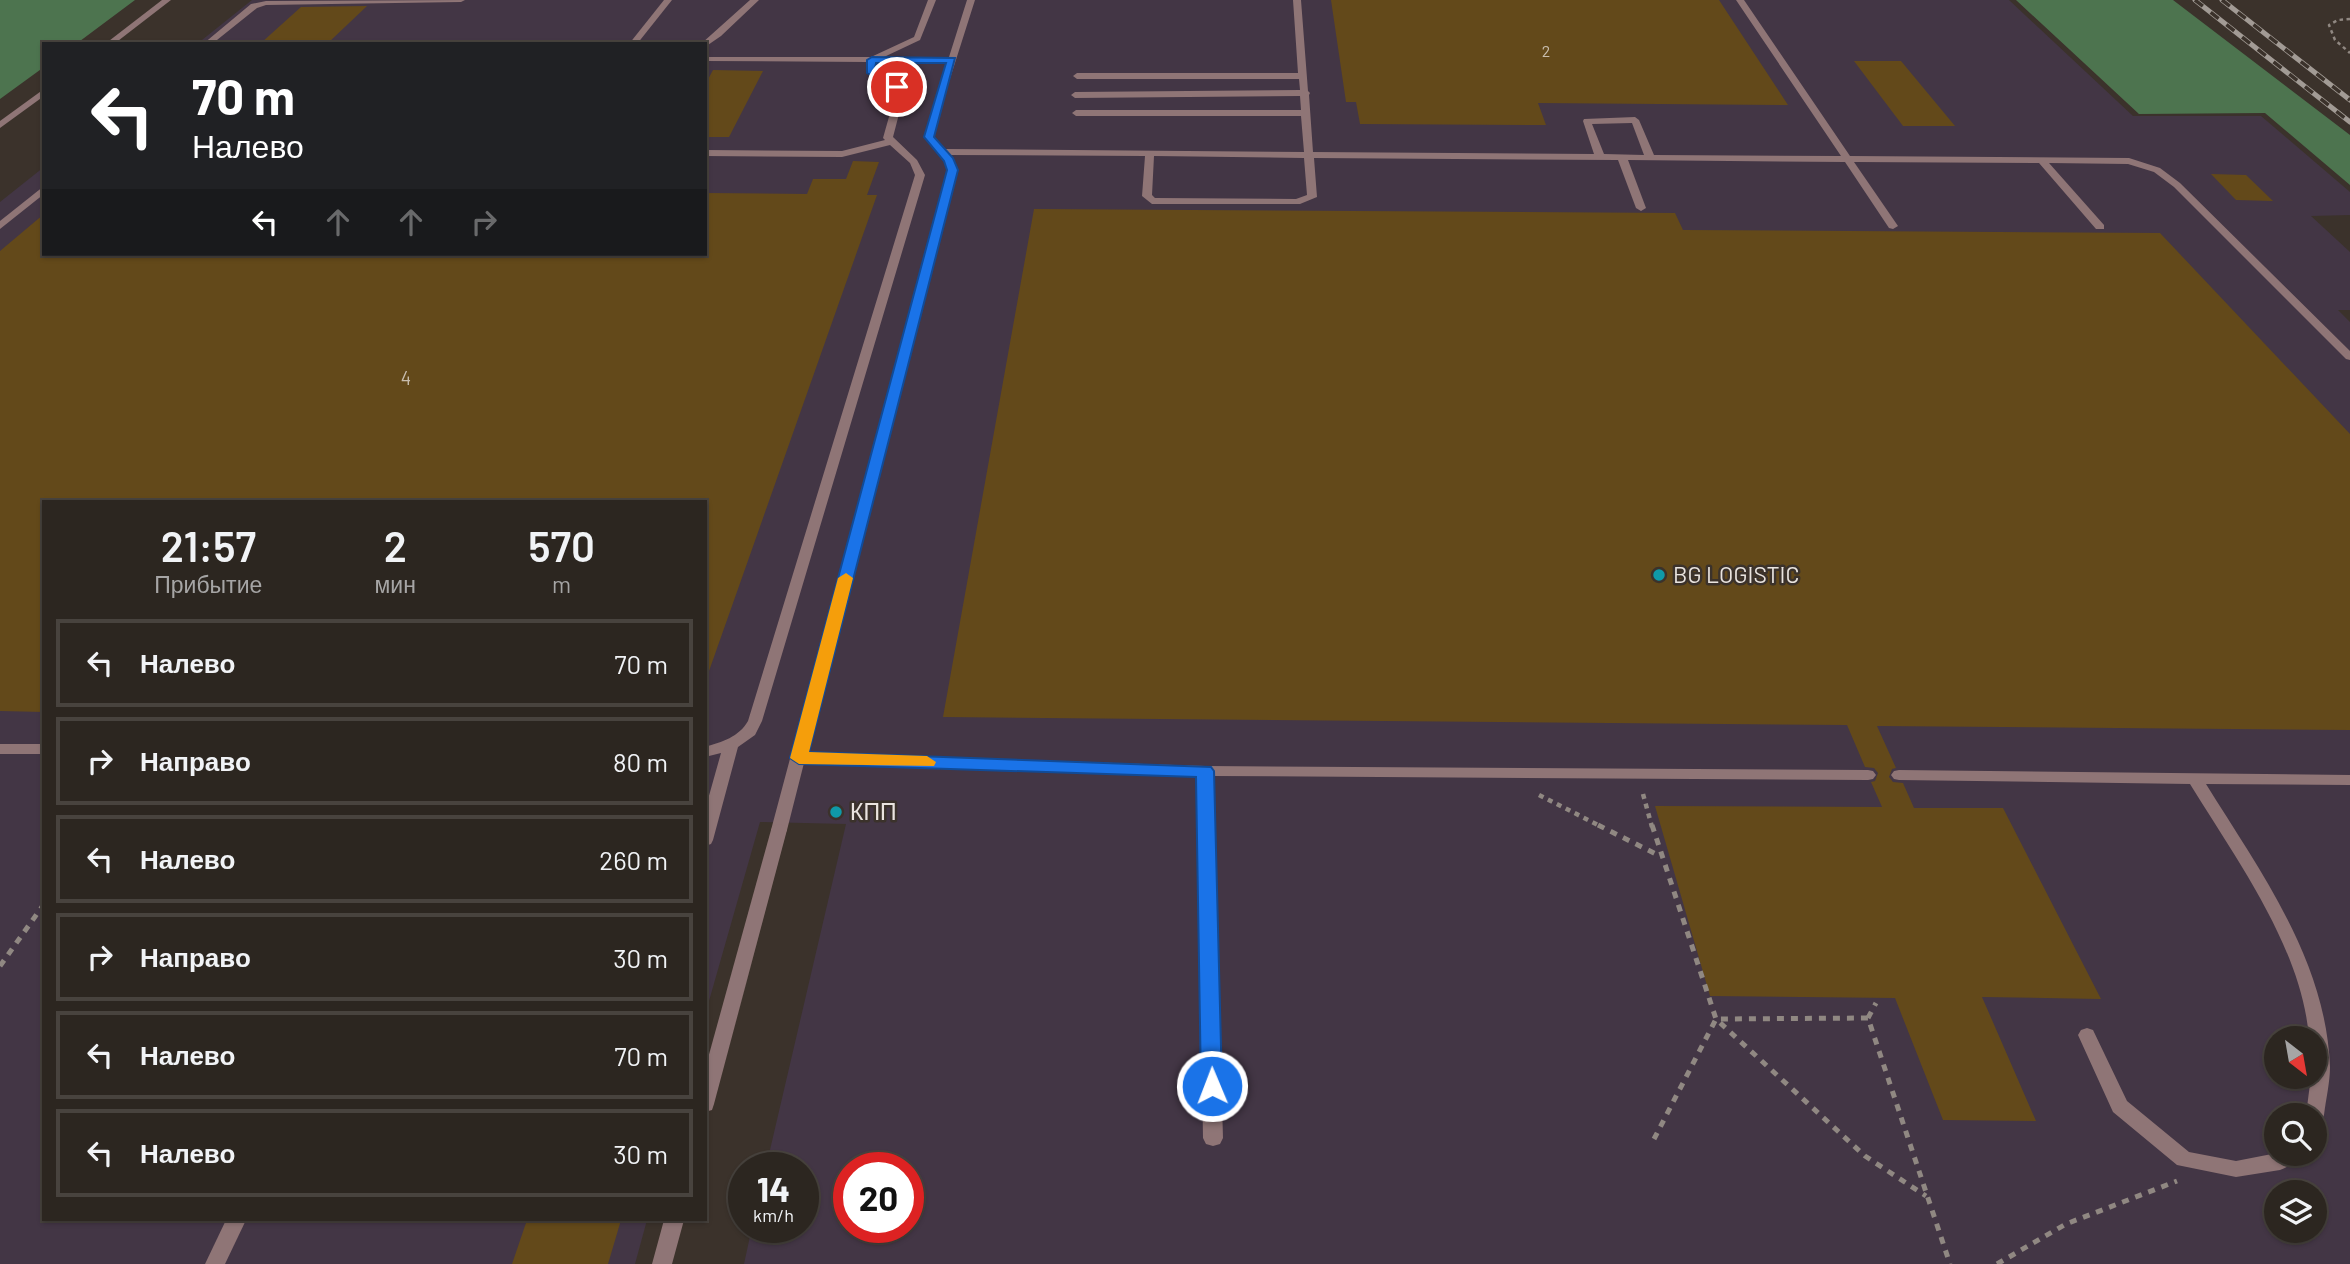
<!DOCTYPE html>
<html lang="ru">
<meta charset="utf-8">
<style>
body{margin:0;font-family:Barlow,sans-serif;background:#38322d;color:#f1f3f6;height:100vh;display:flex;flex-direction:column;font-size:26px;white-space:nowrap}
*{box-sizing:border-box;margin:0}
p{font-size:23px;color:#a6a5a5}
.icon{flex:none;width:38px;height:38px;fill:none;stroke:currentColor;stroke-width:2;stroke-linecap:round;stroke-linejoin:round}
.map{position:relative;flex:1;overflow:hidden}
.drawer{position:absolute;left:42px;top:500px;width:665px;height:721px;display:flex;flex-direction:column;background:#2c2620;border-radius:0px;box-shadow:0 2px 5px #0004,0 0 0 2px #48433e}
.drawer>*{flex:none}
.top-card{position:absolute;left:42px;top:42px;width:665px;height:214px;border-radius:0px;box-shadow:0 2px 5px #0004,0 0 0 2px #48433e;background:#202124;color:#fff;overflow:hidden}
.needle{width:46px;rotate:149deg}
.tools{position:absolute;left:2264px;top:1026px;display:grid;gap:14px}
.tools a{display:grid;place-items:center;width:63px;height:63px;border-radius:50%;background:#2c2620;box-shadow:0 2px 5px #0004,0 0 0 2px #48433e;font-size:35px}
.speed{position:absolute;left:728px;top:1152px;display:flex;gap:14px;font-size:35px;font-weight:700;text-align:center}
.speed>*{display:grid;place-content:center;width:91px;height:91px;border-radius:50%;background:#2c2620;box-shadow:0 2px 5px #0004,0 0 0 2px #48433e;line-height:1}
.speed small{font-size:18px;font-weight:400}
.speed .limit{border:10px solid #d22;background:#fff;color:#111}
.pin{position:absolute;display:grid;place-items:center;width:60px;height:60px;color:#fff;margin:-30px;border:4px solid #fff;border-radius:50%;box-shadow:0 2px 7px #0007}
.me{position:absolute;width:77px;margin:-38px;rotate:359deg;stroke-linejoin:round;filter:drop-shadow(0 0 5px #0008)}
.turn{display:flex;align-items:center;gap:24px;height:147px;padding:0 35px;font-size:32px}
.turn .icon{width:91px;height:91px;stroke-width:2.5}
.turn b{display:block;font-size:49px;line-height:60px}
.lanes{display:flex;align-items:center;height:66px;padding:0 35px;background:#0003;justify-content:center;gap:35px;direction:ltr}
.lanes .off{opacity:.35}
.eta{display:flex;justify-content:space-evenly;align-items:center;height:119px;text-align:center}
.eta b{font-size:42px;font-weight:600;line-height:49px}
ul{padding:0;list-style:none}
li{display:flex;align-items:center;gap:21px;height:88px;margin:0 14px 10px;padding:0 21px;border:4px solid #48433e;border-radius:0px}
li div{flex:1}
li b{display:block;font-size:26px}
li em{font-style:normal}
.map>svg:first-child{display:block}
</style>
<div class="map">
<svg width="2350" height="1264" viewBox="0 0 2350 1264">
<rect width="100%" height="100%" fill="#3b322b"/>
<!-- industrial -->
<path fill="#433645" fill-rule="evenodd" d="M252,0H2009L2133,116H2261L2350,192V215L2311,216L2350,252V310H2338L2350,322V1264H744L752,1227H803V1167H766L846,824L760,822L705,1015V502H44V1220H647L635,1264H0V202L44,167V254H705V44H197ZM2277,1038H2315V1076H2277ZM2277,1115H2315V1153H2277ZM849,1167H908V1227H849ZM2277,1192H2315V1230H2277Z"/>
<!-- forest -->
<g fill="#4d744f">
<polygon points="0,0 135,0 76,44 44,44 44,67 0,99"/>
<polygon points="2016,0 2173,0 2350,135 2350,185 2265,113 2139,114"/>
</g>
<!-- building -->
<g fill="#63491a">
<polygon points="1331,0 1719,0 1788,105 1538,103 1546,125 1360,124 1356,102 1346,102"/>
<polygon points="367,6 328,43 261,43 301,7"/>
<polygon points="1854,61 1901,61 1955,126 1903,126"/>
<polygon points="713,70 763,71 729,137 705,137 705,85"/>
<polygon points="853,161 879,162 867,195 877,195 709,671 705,670 705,502 44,502 44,712 0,711 0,251 44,214 44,254 705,254 705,193 807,194 813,179 846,179"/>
<polygon points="2211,174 2246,175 2273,201 2236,200"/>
<polygon points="1034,209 1675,213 1683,230 2160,233 2350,434 2350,730 1877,726 1896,768 1892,769 1889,777 1893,782 1903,783 1914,808 2003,808 2101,999 1982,997 2036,1121 1943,1120 1895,998 1710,996 1655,806 1882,807 1871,782 1875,781 1878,773 1874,768 1865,767 1847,725 943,717"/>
<polygon points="527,1220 621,1220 608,1264 512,1264"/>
</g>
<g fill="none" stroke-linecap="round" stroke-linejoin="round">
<!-- path-far2 -->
<polyline stroke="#908882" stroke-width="2.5" stroke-dasharray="3.5 3.5" stroke-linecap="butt" points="2350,19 2338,20 2329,25 2335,40 2350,53"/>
<!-- path-far1 -->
<g stroke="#908882" stroke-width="4.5" stroke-dasharray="5 5" stroke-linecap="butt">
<polyline points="1643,794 1652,827"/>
<polyline points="1539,795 1602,827"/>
</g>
<!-- path -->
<g stroke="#908882" stroke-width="5" stroke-dasharray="7 7" stroke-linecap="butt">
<polyline points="1598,825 1660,856"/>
<polyline points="1652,825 1716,1019 1865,1156 1926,1196"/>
<polyline points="0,966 44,904"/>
<polyline points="1868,1018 1876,1003"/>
<polyline points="1654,1139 1716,1019 1868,1018 1950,1264"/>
<polyline points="1997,1264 2066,1224 2177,1181"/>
</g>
<!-- lane -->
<g fill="#8f7576" fill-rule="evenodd">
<polygon points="465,0 461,2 266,5 257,8 212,44 203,44 251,4 266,1"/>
<polygon points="664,0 672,0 637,44 629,44"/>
<polygon points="750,0 759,0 721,36 705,47 705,44 702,43"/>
<path d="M928,0H936L920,40L884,57H949L967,0H975L934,129V137L944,149L1304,152L1301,116H1076L1072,113L1076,110H1301L1300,96L1075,98L1071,95L1075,92L1300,90L1299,79H1077L1073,76L1077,73H1298L1293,0H1301L1308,91L1310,93L1309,95L1313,152L1594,154L1583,121L1584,119L1635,117L1639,120L1654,155L1841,156L1736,0H1744L1850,156L2129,158L2160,168L2180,183L2350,351V360L2346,359L2174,187L2154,172L2128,164L2049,163L2104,225V229H2096L2039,163L1854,162L1898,226L1893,229L1889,228L1845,162L1628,160L1646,208L1641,211L1636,208L1618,160L1314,158L1317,197L1300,204H1152L1142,196L1145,156L949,155L957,170L807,753L1205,766L1868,770L1873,771L1876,775L1873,779L1868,780L1213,776L1223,1138L1220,1144L1213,1146L1206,1144L1203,1138L1197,776L804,763L787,830L785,834H773L771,830L947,170L945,162L924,137L947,62H875L873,67L905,91L893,137L917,160L925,175L762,721L755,735L738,747L713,840L711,844L705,846V810L721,753L705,757V747C722,742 739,737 748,721L915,175L910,163L890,145L842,157L705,156V150L842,151L885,140L883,138L896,92L866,70L867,62L705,61V57H871L914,37ZM1632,123L1644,155L1604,154L1592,124ZM1154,156L1304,158L1307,195L1296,199L1155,198L1152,195Z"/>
<polygon points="44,186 44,194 0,229 0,221"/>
<rect x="0" y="744" width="44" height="10"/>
<path d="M1899,770L2350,775V785L2206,784C2260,871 2326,960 2330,1067C2330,1082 2326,1099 2324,1115L2322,1121L2315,1123V1115H2306L2311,1076H2315V1038H2309C2302,948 2236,859 2190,784L1899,780L1894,779L1891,775L1894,771Z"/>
<path d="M2087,1028L2093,1030L2127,1101L2189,1152L2236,1161L2277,1153H2299C2295,1162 2289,1167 2280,1170L2236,1177L2177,1165L2113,1112L2078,1035L2081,1030Z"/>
<polygon points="226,1220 246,1220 225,1264 205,1264"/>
</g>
<!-- street -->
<g fill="#8f7576" fill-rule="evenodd">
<polygon points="162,0 171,0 114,44 105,44"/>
<polygon points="44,89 44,96 0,128 0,121"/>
<polygon points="779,824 785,826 787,830 714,1104 712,1110 705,1112 705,1069 771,830 773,826"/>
<polygon points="664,1220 684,1220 672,1264 652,1264"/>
</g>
<!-- rail casing -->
<g stroke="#a29b95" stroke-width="5">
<g id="rail">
<polyline points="2195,0 2350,122"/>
<polyline points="2222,0 2350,100"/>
</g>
</g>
<!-- rail -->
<use href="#rail" stroke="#3b322b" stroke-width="3.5" stroke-dasharray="10" stroke-linecap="butt"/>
</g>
<!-- route -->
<polygon fill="#1a73e8" stroke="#114b97" stroke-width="2" points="872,57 955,58 934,137 953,158 958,170 809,752 1211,767 1214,771 1222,1086 1219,1092 1212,1094 1204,1092 1201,1086 1196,777 799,764 790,758 947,170 944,161 924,137 946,63 876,63 875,69 901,85 901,89 897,90 867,73 867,60"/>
<!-- slow -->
<polygon fill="#f59e0b" points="846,573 853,578 809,752 927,756 936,762 934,766 799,764 790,758 838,578"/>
<!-- markers -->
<g fill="#0f9aa8" stroke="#3b322b" stroke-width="2.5">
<circle cx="1659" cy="575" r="7"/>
<circle cx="836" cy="812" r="7"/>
</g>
<g text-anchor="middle" stroke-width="5" stroke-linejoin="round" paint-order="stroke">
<!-- far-number labels -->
<g font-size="16" fill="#c8bdae">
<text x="1546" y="57">2</text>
</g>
<!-- number labels -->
<g font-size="19" fill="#c8bdae">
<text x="406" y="385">4</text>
</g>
<!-- poi labels -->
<g font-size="23" fill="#eae4df" stroke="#3b322b" text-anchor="start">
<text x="1673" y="583">BG LOGISTIC</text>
<text x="850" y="820">КПП</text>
</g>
</g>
</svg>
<div class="tools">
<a><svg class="needle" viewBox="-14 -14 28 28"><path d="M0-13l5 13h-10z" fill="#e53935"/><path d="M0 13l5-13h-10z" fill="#a6a5a5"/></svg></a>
<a><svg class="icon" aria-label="search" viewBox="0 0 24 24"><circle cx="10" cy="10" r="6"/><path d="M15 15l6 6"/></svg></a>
<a><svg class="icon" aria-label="layers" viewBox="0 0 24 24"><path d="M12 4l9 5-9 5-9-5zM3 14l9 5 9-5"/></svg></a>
</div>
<div class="speed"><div>14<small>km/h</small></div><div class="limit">20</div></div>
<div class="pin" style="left:897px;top:87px;background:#d93025"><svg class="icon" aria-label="arrive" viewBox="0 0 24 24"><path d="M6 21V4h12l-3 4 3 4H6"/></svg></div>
<svg class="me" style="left:1212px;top:1086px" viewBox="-20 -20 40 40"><circle r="17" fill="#1a73e8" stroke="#fff" stroke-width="3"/><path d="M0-11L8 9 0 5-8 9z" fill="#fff"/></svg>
<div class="top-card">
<div class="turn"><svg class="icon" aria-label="left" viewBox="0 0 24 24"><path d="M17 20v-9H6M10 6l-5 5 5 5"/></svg><div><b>70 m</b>Налево</div></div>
<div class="lanes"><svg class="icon" aria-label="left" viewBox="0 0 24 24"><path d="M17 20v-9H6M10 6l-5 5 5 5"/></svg><svg class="icon off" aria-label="ahead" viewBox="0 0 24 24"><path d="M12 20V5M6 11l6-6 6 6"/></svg><svg class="icon off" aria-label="ahead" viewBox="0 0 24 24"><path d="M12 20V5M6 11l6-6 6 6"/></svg><svg class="icon off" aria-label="right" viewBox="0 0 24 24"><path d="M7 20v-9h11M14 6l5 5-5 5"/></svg></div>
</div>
<section class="drawer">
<div class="eta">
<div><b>21:57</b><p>Прибытие</p></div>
<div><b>2</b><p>мин</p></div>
<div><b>570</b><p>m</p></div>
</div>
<ul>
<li><svg class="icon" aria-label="left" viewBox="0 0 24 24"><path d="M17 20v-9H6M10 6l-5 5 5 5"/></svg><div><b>Налево</b></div><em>70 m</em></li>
<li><svg class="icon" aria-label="right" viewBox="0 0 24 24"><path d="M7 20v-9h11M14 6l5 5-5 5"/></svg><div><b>Направо</b></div><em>80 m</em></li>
<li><svg class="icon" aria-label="left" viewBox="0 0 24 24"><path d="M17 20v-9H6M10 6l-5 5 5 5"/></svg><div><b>Налево</b></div><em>260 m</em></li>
<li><svg class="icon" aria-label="right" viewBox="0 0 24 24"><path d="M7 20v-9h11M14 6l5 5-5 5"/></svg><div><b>Направо</b></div><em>30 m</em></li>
<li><svg class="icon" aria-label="left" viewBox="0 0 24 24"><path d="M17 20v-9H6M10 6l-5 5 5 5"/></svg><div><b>Налево</b></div><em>70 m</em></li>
<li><svg class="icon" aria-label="left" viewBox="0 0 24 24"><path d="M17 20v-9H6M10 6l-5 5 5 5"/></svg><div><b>Налево</b></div><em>30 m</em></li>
</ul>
</section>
</div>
